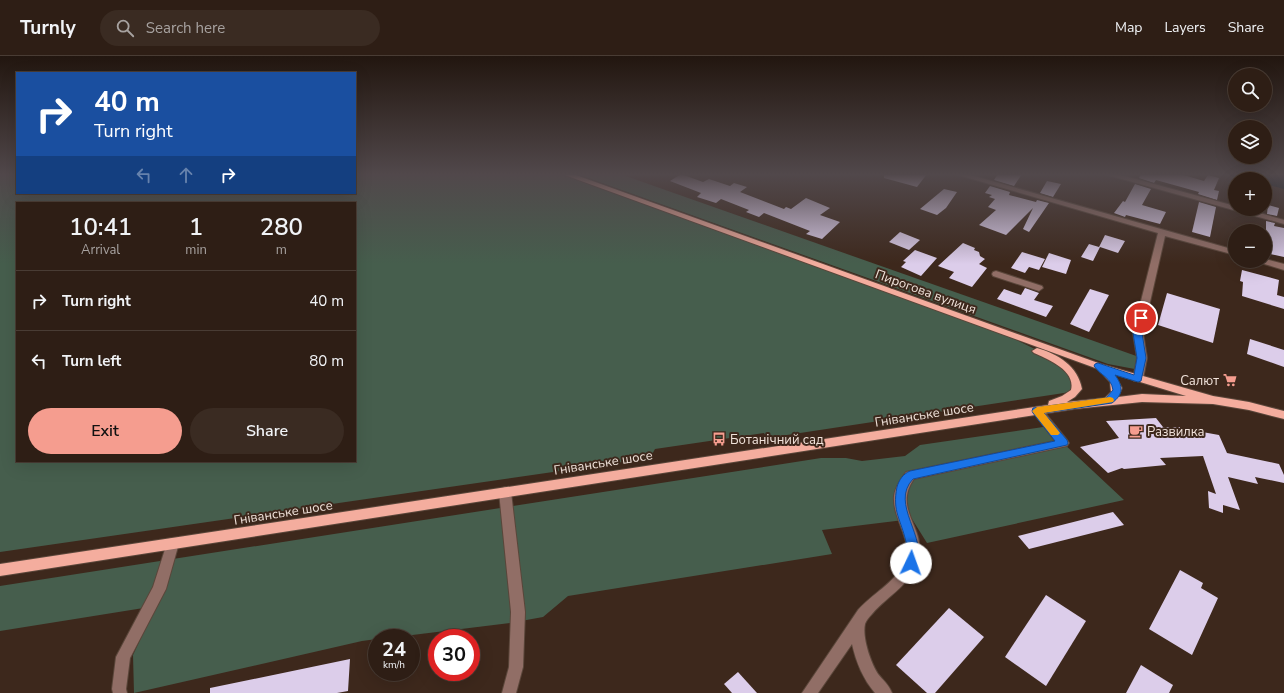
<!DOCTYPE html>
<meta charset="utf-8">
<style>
body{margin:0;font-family:"Nunito Sans",sans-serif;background:#3a2b22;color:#f1f3f6;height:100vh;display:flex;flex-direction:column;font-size:15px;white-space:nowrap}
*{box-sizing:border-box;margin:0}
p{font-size:13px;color:#a7a2a0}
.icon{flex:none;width:22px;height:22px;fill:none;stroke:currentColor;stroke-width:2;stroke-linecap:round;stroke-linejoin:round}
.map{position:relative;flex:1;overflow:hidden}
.panel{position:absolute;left:16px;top:146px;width:340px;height:260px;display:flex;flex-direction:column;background:#2e1e15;border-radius:0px;box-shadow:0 4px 16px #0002,0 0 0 1px #493c34}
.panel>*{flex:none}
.hud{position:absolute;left:16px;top:16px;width:340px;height:122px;border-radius:0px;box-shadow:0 4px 16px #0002,0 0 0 1px #493c34;background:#1a4fa0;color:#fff;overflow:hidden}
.buttons{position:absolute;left:1228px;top:12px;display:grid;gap:8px}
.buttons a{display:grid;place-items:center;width:44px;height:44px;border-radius:50%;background:#2e1e15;box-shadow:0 4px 16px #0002,0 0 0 1px #493c34;font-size:20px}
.speed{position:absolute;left:368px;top:573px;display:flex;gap:8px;font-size:20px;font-weight:700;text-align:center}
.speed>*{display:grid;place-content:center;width:52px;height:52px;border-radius:50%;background:#2e1e15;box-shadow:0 4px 16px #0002,0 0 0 1px #493c34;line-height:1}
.speed small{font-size:10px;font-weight:400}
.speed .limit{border:6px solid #d22;background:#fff;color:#111}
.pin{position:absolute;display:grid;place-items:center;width:34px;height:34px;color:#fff;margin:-17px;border:2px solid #fff;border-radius:50%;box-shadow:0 1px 4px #0007}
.me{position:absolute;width:44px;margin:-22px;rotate:3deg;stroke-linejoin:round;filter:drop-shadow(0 0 3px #0008)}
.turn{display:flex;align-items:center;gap:14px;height:84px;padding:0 12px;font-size:18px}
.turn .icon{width:52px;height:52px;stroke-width:2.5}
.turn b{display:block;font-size:28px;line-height:34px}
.lanes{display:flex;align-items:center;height:38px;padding:0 12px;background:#0003;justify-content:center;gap:20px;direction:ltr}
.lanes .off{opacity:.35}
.eta{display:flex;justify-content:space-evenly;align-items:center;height:68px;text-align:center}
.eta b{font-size:24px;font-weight:600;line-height:28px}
.primary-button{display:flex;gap:8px;margin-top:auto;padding:8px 12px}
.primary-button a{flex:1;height:46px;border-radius:24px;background:#f59d8f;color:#111;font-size:16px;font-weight:600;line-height:46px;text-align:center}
.primary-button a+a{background:#3a2b22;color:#f1f3f6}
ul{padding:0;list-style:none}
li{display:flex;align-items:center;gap:12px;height:60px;padding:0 12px;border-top:1px solid #493c34}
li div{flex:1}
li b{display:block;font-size:15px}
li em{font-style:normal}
header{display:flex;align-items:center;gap:24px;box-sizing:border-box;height:56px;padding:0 20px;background:#2e1e15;border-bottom:1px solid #493c34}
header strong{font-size:19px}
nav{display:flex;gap:22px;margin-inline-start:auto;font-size:14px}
.search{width:280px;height:36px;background:#3a2b22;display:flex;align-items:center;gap:10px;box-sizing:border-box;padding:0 14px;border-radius:22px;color:#a7a2a0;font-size:15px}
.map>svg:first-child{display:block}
</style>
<header>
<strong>Turnly</strong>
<div class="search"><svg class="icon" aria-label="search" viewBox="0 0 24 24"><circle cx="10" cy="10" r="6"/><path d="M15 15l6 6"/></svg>Search here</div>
<nav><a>Map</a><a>Layers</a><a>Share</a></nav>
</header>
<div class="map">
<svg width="1284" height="637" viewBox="0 0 1284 637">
<rect width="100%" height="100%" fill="#3d281c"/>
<!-- green -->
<g fill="#465e4d" fill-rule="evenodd">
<path d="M0,118H17V137H355V118H565L1000,276L1047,299L1068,312L1077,333L1064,337L767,382L764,377L655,393L650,402L0,496ZM17,147H355V405H17Z"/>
<polygon points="577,118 620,118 1142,302 1140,314 1108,308"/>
<polygon points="1050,370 1063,387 1124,444 927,487 912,463 822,474 832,498 568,540 543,561 510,567 388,582 377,582 377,583 362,585 134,637 133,599 156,550 0,575 0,530 821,402 846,402 862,405 905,400 920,389"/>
</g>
<!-- water -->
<polygon fill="#001724" points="1225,118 1284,118 1284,133 1265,128 1265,123 1243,123"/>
<!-- building -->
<g fill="#dccdea">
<polygon points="681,118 703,126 709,123 730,130 734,127 747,131 740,136 784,153 786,151 791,153 806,142 830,152 820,159 840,166 822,183 806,178 810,175 764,157 759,161 746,156 749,154 721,143 716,147 697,141 701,137 670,125"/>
<polygon points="884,118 927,118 917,131 884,122"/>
<polygon points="998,118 1022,118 1014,130 994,124"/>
<polygon points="1141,118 1180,118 1204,125 1208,119 1219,122 1214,134 1219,135 1217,144 1198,138 1199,136 1156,124 1154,127 1139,122"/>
<polygon points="1047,125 1061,128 1053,141 1040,137"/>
<polygon points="1135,128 1151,133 1142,149 1166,156 1160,168 1126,159 1125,161 1114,157 1123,145 1125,146"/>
<polygon points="990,130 1010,136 1009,139 1036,146 1037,144 1049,147 1029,176 1023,173 1033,152 1006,179 979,169 996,154 988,151 995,143 989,141 992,139 985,137"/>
<polygon points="944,133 957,136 946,152 937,159 920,153"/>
<polygon points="1199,146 1216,151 1210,181 1192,176"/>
<polygon points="1268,149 1279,152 1277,160 1267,158"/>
<polygon points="1266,165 1275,167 1274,170 1284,172 1284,201 1266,197"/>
<polygon points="900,176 920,184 909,194 889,186"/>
<polygon points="1105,179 1125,185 1118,197 1100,191 1093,205 1081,201 1089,188 1099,191"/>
<polygon points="963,187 975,192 974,194 979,196 980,200 985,203 979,208 987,212 972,231 949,222 954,216 938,210"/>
<polygon points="915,194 937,202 921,220 901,211 906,206 903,205"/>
<polygon points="1022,196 1045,203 1039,214 1029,211 1025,217 1011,212"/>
<polygon points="1049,197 1071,204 1066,218 1042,211"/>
<polygon points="1242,214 1279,224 1277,239 1284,241 1284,253 1242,240 1243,226 1240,225"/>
<polygon points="1025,232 1039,237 1034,244 1053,250 1046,261 997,243 1004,233 1021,239"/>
<polygon points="1090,233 1109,239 1089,276 1070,268"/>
<polygon points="1167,237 1220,253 1213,287 1158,269"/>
<polygon points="1250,283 1284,294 1284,311 1247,298"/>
<polygon points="1156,362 1163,371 1180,371 1180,372 1219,379 1227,397 1279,408 1284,419 1284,427 1255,421 1258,428 1228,421 1240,454 1223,449 1223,457 1209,452 1208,435 1216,438 1203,400 1160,402 1166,409 1124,413 1122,412 1108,417 1080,391 1119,382 1106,365"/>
<polygon points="1113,456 1124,469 1029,493 1018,480"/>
<polygon points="1180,514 1203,527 1201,532 1218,542 1192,599 1149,573"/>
<polygon points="1046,539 1086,565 1046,630 1005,601"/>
<polygon points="949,552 984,581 935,637 927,637 896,609"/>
<polygon points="350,603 348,635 337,637 210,637 210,632"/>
<polygon points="1141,609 1173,629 1169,637 1126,637"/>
<polygon points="738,616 757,637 732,637 724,628"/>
</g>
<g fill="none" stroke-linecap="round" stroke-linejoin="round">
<!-- minor casing -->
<g stroke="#5a463a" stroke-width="2">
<g id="minor">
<polygon points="955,118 967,118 1235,194 1235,199 1165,180 1143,277 1147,302 1143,323 1142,325 1134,325 1133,323 1137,302 1133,277 1158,177"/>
<polygon points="1104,118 1117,118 1235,150 1235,153 1246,153 1284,164 1284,168"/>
<polygon points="1265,203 1284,208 1284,214 1261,207 1260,205 1265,205"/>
<polygon points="996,215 1042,230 1043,232 1039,235 993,220 992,218 993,216"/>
<path d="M1037,351L1041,352L1067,384L1069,387L1067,390L914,423C893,453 925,471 919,501C913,528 888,539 872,558C869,561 866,565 865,568C862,582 871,607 878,618C883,624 889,629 892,637H875C863,623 856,606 852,588L818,637H802L858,554C872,538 894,527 904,508C915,485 892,464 894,440C895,431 901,423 906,416L1055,385L1032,355L1033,352Z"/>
<polygon points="505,431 509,433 511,436 525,556 523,611 516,637 502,637 509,611 511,556 499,436 501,433"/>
<polygon points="173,482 177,483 179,487 166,533 130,602 126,633 127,637 113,637 112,633 116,601 153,531 167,487 169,483"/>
</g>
</g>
<!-- major casing -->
<g stroke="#5a463a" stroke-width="2">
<path id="major" d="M562,118H573L1101,308L1213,340L1249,346L1284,355V363L1249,354L1213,348L1142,346L1074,353L0,520V508L1048,349L1049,345L1062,340L1071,334C1076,314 1047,303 1034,297L1032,295L1037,292C1058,298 1078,310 1082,333L1075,341L1067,346L1105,342L1111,336L1110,326L1098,313ZM1114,318L1186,340L1142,338L1118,341L1122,332Z"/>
</g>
<!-- minor -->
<use href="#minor" fill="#916e66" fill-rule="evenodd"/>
<!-- major -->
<use href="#major" fill="#f4ad9e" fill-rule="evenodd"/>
</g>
<!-- sky -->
<linearGradient id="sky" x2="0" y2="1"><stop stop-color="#22160f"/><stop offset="0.57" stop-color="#51484b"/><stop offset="1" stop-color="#51484b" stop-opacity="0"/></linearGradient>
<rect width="1284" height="208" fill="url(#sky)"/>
<!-- route -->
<path fill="#1a73e8" stroke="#114b97" d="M1138,260H1141L1145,262L1142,277L1146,302L1141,325L1138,326L1115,319C1123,330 1124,338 1112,347L1044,357L1067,384L1068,387L1067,389L913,423C889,448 929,482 916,510L911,512L907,510C904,503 908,494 906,486C901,463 892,456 897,431C899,424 903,418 910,415L1055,385L1033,357L1032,355L1033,352L1106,342L1113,334C1111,321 1101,320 1094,310L1095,308L1098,307L1134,319L1137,302L1133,277Z"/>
<!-- slow -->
<polygon fill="#f59e0b" points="1110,341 1113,342 1114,344 1113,346 1044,357 1060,377 1058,379 1051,379 1032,355 1037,351"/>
<!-- icons -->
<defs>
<g id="supermarket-bare" transform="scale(1.08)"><path d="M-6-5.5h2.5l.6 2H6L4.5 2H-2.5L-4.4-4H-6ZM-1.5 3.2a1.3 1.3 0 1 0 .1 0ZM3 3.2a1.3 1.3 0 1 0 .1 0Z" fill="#f59d8f" stroke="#3d281c" stroke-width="2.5" paint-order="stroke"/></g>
<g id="cafe-bare" transform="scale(1.08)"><path d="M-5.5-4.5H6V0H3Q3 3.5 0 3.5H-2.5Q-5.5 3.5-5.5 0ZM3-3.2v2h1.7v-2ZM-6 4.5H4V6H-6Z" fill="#f59d8f" stroke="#3d281c" stroke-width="2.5" paint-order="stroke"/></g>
<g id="bus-bare" transform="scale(1.08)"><path d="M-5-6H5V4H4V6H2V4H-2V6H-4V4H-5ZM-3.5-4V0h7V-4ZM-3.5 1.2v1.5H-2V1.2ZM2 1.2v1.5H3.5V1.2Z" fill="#f59d8f" stroke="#3d281c" stroke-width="2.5" paint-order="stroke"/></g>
</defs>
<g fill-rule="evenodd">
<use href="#supermarket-bare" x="1230" y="324"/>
<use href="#cafe-bare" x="1136" y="375"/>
<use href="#bus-bare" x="719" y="383"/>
</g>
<g text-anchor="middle" stroke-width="4" stroke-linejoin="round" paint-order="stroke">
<!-- street labels -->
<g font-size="13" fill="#f0e2da" stroke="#3d281c">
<text transform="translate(926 235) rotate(20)" y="5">Пирогова вулиця</text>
<text transform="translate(924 358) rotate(-9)" y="5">Гніванське шосе</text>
<text transform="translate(603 406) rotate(-9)" y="5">Гніванське шосе</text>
<text transform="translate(283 456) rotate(-9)" y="5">Гніванське шосе</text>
</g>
<!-- poi labels -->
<g font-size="13" fill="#f0e2da" stroke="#3d281c" text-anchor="start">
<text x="1219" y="329" text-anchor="end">Салют</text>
<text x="1147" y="380">Развилка</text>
<text x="730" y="388">Ботанічний сад</text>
</g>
</g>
</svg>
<div class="buttons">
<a><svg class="icon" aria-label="search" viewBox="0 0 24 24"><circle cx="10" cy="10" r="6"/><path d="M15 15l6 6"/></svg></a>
<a><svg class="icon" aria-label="layers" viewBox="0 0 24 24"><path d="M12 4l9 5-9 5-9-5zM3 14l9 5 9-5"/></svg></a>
<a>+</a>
<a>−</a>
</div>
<div class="speed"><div>24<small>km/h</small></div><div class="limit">30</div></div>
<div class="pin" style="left:1141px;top:262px;background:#d93025"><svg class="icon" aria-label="arrive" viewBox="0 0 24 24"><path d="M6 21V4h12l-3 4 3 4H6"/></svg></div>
<svg class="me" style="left:911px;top:507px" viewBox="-20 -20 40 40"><circle r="19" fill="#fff"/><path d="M0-13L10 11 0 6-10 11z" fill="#1a73e8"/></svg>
<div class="hud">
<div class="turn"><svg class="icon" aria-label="right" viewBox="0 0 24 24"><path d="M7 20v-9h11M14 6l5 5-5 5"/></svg><div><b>40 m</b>Turn right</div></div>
<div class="lanes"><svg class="icon off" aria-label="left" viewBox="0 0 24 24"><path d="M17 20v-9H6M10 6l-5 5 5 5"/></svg><svg class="icon off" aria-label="ahead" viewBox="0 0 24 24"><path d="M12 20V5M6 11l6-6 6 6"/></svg><svg class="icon" aria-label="right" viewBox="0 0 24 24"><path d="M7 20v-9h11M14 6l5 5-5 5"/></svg></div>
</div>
<section class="panel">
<div class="eta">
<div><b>10:41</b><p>Arrival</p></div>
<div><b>1</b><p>min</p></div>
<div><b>280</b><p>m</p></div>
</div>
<ul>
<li><svg class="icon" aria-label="right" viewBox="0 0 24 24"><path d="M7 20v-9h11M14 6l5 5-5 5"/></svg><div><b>Turn right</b></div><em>40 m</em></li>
<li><svg class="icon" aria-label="left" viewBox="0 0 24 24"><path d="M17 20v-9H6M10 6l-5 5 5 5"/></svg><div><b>Turn left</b></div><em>80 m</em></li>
</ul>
<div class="primary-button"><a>Exit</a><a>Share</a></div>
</section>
</div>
